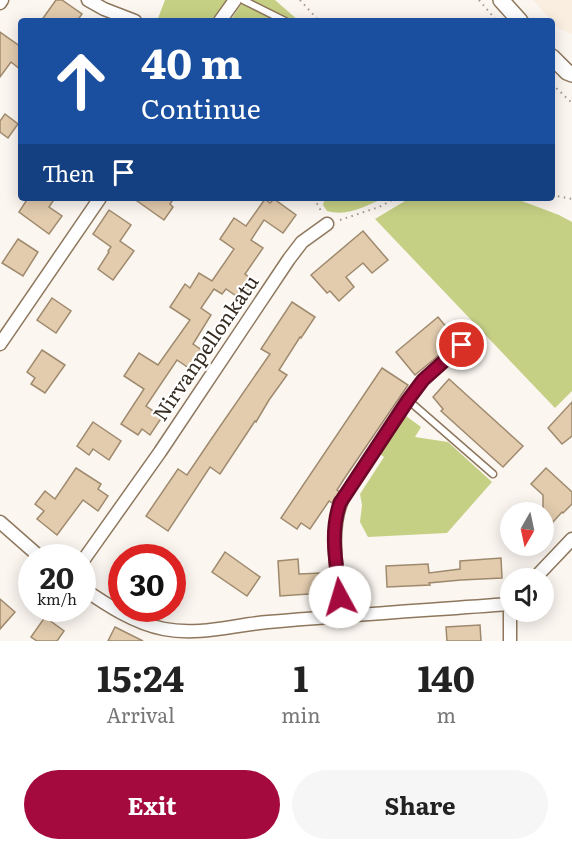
<!DOCTYPE html>
<style>
body{margin:0;font-family:Literata,serif;background:#f6f6f6;color:#222;height:100vh;display:flex;flex-direction:column;font-size:22px;white-space:nowrap}
*{box-sizing:border-box;margin:0}
p{font-size:20px;color:#767676}
.icon{flex:none;width:33px;height:33px;fill:none;stroke:currentColor;stroke-width:2;stroke-linecap:round;stroke-linejoin:round}
.map{position:relative;height:641px;overflow:hidden}
.sheet{display:flex;flex-direction:column;background:#fff;flex:1}
.sheet>*{flex:none}
.banner{position:absolute;left:18px;top:18px;width:537px;height:183px;border-radius:6px;box-shadow:0 3px 15px #0003;background:#1a4fa0;color:#fff;overflow:hidden}
.needle{width:39px;rotate:189deg}
.controls{position:absolute;left:500px;top:502px;display:grid;gap:12px}
.controls a{display:grid;place-items:center;width:54px;height:54px;border-radius:50%;background:#fff;box-shadow:0 3px 15px #0003;font-size:30px}
.speed{position:absolute;left:18px;top:544px;display:flex;gap:12px;font-size:30px;font-weight:700;text-align:center}
.speed>*{display:grid;place-content:center;width:78px;height:78px;border-radius:50%;background:#fff;box-shadow:0 3px 15px #0003;line-height:1}
.speed small{font-size:15px;font-weight:400}
.speed .limit{border:9px solid #d22;background:#fff;color:#111}
.pin{position:absolute;display:grid;place-items:center;width:51px;height:51px;color:#fff;margin:-26px;border:3px solid #fff;border-radius:50%;box-shadow:0 2px 6px #0007}
.me{position:absolute;width:66px;margin:-33px;rotate:354deg;stroke-linejoin:round;filter:drop-shadow(0 0 4px #0008)}
.turn{display:flex;align-items:center;gap:21px;height:126px;padding:0 24px;font-size:27px}
.turn .icon{width:78px;height:78px;stroke-width:2.5}
.turn b{display:block;font-size:42px;line-height:51px}
.then{display:flex;align-items:center;height:57px;padding:0 24px;background:#0003;gap:12px;font-size:22px}
.eta{display:flex;justify-content:space-evenly;align-items:center;height:102px;text-align:center}
.eta b{font-size:36px;font-weight:700;line-height:42px}
.cta{display:flex;gap:12px;margin-top:auto;padding:12px 24px}
.cta a{flex:1;height:69px;border-radius:36px;background:#a40a3e;color:#fff;font-size:24px;font-weight:700;line-height:69px;text-align:center}
.cta a+a{background:#f6f6f6;color:#222}
.map>svg:first-child{display:block}
</style>
<div class="map">
<svg width="572" height="641" viewBox="0 0 572 641">
<rect width="100%" height="100%" fill="#fbf6f0"/>
<!-- built -->
<polygon fill="#faeee0" points="533,0 572,0 572,34 558,28"/>
<!-- green -->
<g fill="#c5d084">
<polygon points="165,0 228,0 213,21 157,21"/>
<polygon points="244,0 275,0 299,21 230,21"/>
<path d="M325,198H384C365,206 348,217 327,211L323,205Z"/>
<polygon points="410,198 514,198 559,215 572,222 572,391 555,408 375,219"/>
<polygon points="406,416 421,427 415,437 448,442 492,482 447,533 368,537 360,522 362,505 360,494 384,457 380,454"/>
</g>
<!-- building -->
<g fill="#e3ccae" stroke="#9f8a6e" stroke-width="1.5">
<polygon points="56,0 62,0 82,14 77,21 41,21"/>
<polygon points="0,32 21,47 21,70 11,62 0,77"/>
<polygon points="5,114 18,124 8,138 0,132 0,121"/>
<polygon points="28,198 55,198 49,207 62,216 49,234 19,212"/>
<polygon points="133,198 174,198 170,204 173,207 164,220"/>
<polygon points="265,199 270,203 274,199 296,215 283,233 264,220 251,240 263,248 245,274 254,281 242,300 226,289 222,294 214,289 201,308 211,315 193,344 206,353 193,371 177,360 146,406 162,417 150,435 142,429 138,435 121,424 144,389 124,376 139,353 158,365 190,320 170,307 185,284 190,288 199,273 212,281 234,249 220,239 234,218 246,226"/>
<polygon points="109,210 131,225 120,241 134,251 113,280 98,269 109,252 108,251 111,247 93,234"/>
<polygon points="363,231 388,260 372,273 363,263 346,277 354,287 339,301 330,291 327,293 311,275"/>
<polygon points="18,239 38,252 23,276 2,263"/>
<polygon points="52,298 71,311 56,333 37,320"/>
<polygon points="292,302 315,317 301,338 300,337 279,370 287,375 269,400 256,422 255,421 220,474 210,467 168,531 146,516 178,469 187,475 212,438 270,354 261,349"/>
<polygon points="438,317 457,340 415,375 396,352"/>
<polygon points="42,350 65,365 45,393 31,384 35,378 27,372"/>
<polygon points="382,368 408,385 344,479 337,490 341,493 340,495 335,497 332,503 329,501 310,529 301,523 297,529 281,518"/>
<polygon points="449,379 523,446 503,467 441,411 443,409 433,397"/>
<polygon points="572,402 572,436 562,444 548,428"/>
<polygon points="93,422 121,441 109,460 93,449 89,455 77,446"/>
<polygon points="76,468 101,484 98,489 108,496 98,511 83,500 57,535 37,519 44,511 35,504 45,491 55,499"/>
<polygon points="546,468 572,492 572,504 563,513 562,512 543,533 543,495 531,484"/>
<polygon points="225,552 260,577 247,596 212,572"/>
<polygon points="501,558 502,578 461,580 429,583 430,585 387,587 386,566 428,564 429,573 460,569 460,561"/>
<polygon points="298,559 299,574 322,573 323,593 280,596 278,561"/>
<polygon points="0,599 15,612 0,629"/>
<polygon points="45,617 64,631 57,641 37,641 31,637"/>
<polygon points="480,625 481,641 447,641 446,627"/>
<polygon points="115,627 143,641 108,641"/>
</g>
<g fill="none" stroke-linecap="round" stroke-linejoin="round">
<!-- service casing -->
<g stroke="#8e775d" stroke-width="9">
<g id="service">
<polyline points="243,0 285,21"/>
<polyline points="408,400 493,474"/>
<polyline points="341,503 408,400 423,380 462,345"/>
</g>
</g>
<!-- minor casing -->
<g stroke="#8e775d" stroke-width="15">
<g id="minor">
<polyline points="88,0 104,9 135,21"/>
<polyline points="0,3 2,0"/>
<polyline points="220,21 235,0"/>
<polyline points="0,344 100,198"/>
<path d="M341,503C328,536 339,582 343,617"/>
<polyline points="0,522 41,558"/>
<polyline points="82,562 160,452 289,259 302,242 327,224"/>
<polyline points="534,579 572,539"/>
<path d="M82,588C107,605 134,623 164,629C199,636 233,625 268,622C349,615 429,610 510,604"/>
<polyline points="510,612 510,641"/>
</g>
</g>
<!-- tertiary casing -->
<g stroke="#8e775d" stroke-width="18">
<g id="tertiary">
<polyline points="501,0 520,21"/>
<polyline points="552,57 567,72 572,74"/>
</g>
</g>
<!-- path -->
<g stroke="#9e978f" stroke-width="2" stroke-dasharray="1.5 4.5" stroke-linecap="butt">
<polyline points="300,0 319,21"/>
<polyline points="479,0 497,21"/>
<polyline points="552,84 572,103"/>
<polyline points="552,195 572,199"/>
<polyline points="314,198 321,211"/>
<polyline points="340,220 379,207 396,198"/>
</g>
<!-- service -->
<use href="#service" stroke="#fff" stroke-width="6"/>
<!-- minor -->
<use href="#minor" stroke="#fff" stroke-width="12"/>
<!-- tertiary -->
<use href="#tertiary" stroke="#fff" stroke-width="15"/>
</g>
<g fill="none" stroke-linecap="round" stroke-linejoin="round">
<!-- route casing -->
<g stroke="#6b0628" stroke-width="15">
<path id="route" d="M340,597C337,566 329,534 340,503L408,400L423,380L462,345"/>
</g>
<!-- route -->
<use href="#route" stroke="#a40a3e" stroke-width="10"/>
</g>
<g text-anchor="middle" stroke-width="4.5" stroke-linejoin="round" paint-order="stroke">
<!-- street labels -->
<g font-size="20" fill="#352b20" stroke="#fff">
<text transform="translate(206 348) rotate(-56)" y="7">Nirvanpellonkatu</text>
</g>
</g>
</svg>
<div class="controls">
<a><svg class="needle" viewBox="-14 -14 28 28"><path d="M0-13l5 13h-10z" fill="#e53935"/><path d="M0 13l5-13h-10z" fill="#767676"/></svg></a>
<a><svg class="icon" aria-label="sound" viewBox="0 0 24 24"><path d="M4 9h4l5-4v14l-5-4H4zM17 9q2 3 0 6"/></svg></a>
</div>
<div class="speed"><div>20<small>km/h</small></div><div class="limit">30</div></div>
<div class="pin" style="left:462px;top:345px;background:#d93025"><svg class="icon" aria-label="arrive" viewBox="0 0 24 24"><path d="M6 21V4h12l-3 4 3 4H6"/></svg></div>
<svg class="me" style="left:340px;top:597px" viewBox="-20 -20 40 40"><circle r="19" fill="#fff"/><path d="M0-13L10 11 0 6-10 11z" fill="#a40a3e"/></svg>
<div class="banner">
<div class="turn"><svg class="icon" aria-label="ahead" viewBox="0 0 24 24"><path d="M12 20V5M6 11l6-6 6 6"/></svg><div><b>40 m</b>Continue</div></div>
<div class="then">Then<svg class="icon" aria-label="arrive" viewBox="0 0 24 24"><path d="M6 21V4h12l-3 4 3 4H6"/></svg></div>
</div>
</div>
<section class="sheet">
<div class="eta">
<div><b>15:24</b><p>Arrival</p></div>
<div><b>1</b><p>min</p></div>
<div><b>140</b><p>m</p></div>
</div>
<div class="cta"><a>Exit</a><a>Share</a></div>
</section>
